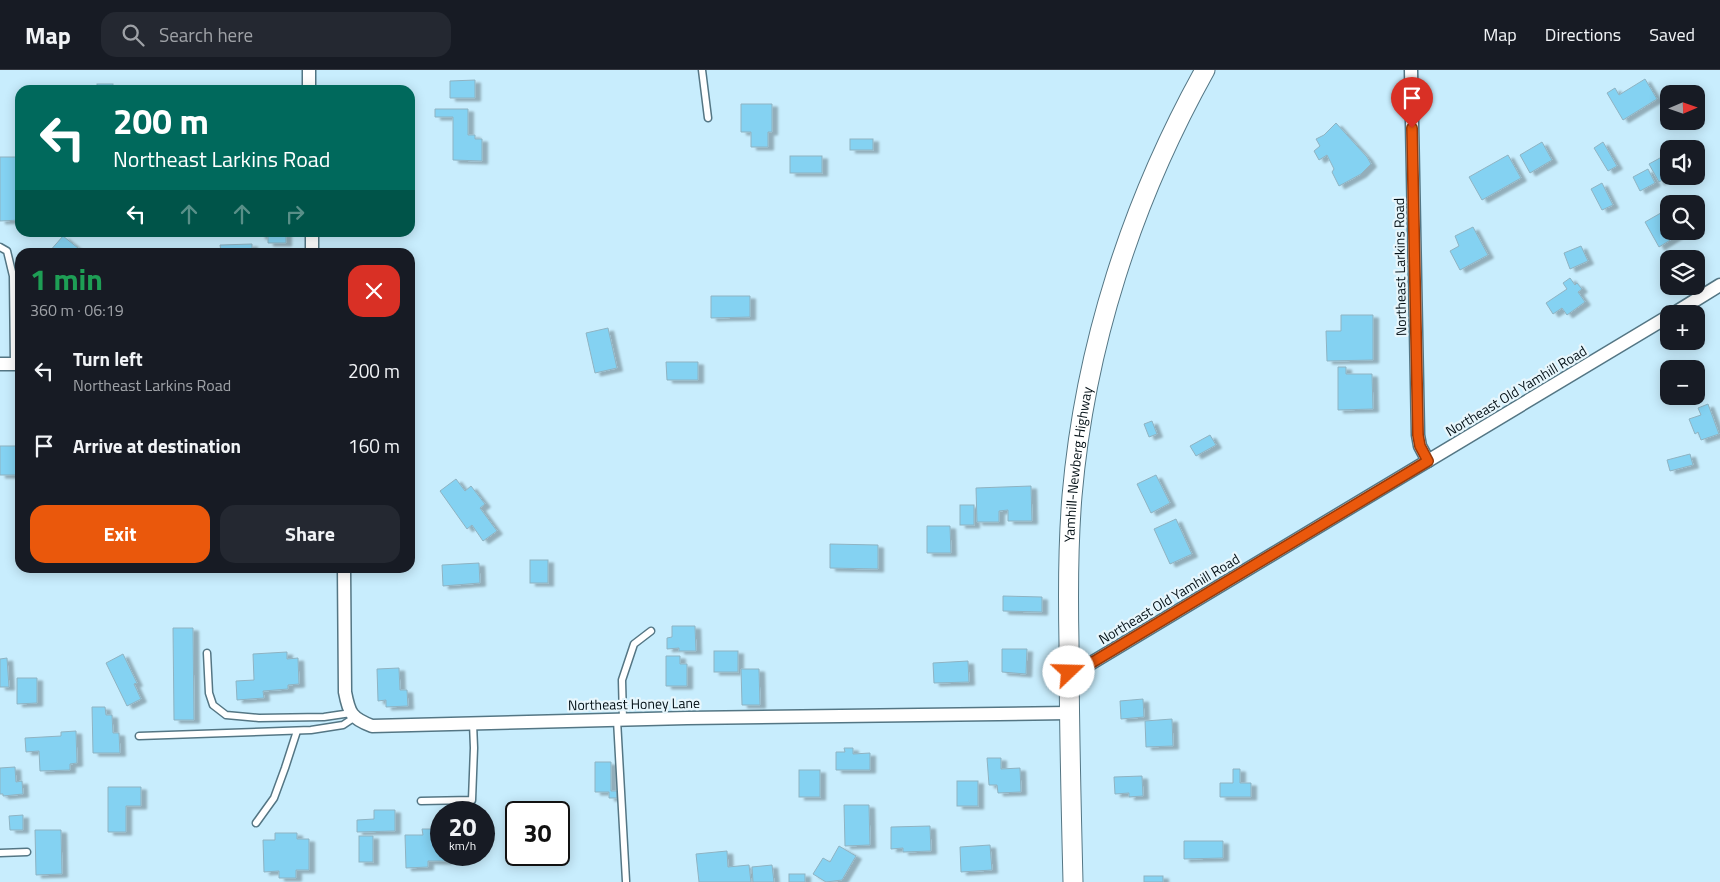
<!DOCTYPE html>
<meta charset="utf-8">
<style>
body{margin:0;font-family:"Titillium Web",sans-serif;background:#242831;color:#f1f3f6;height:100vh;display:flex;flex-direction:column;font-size:19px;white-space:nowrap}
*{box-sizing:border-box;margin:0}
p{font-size:16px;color:#9ea1a6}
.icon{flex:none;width:28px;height:28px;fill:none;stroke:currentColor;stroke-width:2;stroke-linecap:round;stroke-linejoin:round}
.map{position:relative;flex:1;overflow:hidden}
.sheet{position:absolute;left:15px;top:178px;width:400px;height:325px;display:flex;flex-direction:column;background:#171b24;border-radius:15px;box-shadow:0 2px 12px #0003}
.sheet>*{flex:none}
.banner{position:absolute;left:15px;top:15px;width:400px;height:152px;border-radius:15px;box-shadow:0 2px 12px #0003;background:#00695c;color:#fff;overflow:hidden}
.needle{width:32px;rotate:88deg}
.controls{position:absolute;left:1660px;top:15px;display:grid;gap:10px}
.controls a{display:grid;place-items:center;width:45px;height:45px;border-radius:10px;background:#171b24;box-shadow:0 2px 12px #0003;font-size:25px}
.speed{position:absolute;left:430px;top:731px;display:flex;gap:10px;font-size:25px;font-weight:700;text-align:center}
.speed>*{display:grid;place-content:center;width:65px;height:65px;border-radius:50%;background:#171b24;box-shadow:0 2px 12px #0003;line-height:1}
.speed small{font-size:12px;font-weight:400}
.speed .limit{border:2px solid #111;border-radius:8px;background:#fff;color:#111}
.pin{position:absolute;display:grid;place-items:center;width:42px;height:42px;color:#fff;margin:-51px -21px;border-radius:50% 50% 50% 0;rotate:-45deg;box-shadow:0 0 5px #0007}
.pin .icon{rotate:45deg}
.me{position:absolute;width:55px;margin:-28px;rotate:69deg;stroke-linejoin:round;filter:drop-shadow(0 0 4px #0008)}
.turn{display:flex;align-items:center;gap:18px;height:105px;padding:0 15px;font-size:22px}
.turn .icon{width:65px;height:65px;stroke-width:2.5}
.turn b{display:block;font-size:35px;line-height:42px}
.lanes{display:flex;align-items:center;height:48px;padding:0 15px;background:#0003;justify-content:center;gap:25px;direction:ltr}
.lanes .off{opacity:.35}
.round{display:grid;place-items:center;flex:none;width:52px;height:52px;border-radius:15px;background:#242831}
.head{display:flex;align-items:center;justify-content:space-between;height:85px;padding:0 15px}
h1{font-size:30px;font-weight:700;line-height:38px;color:#1e9e55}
.button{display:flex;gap:10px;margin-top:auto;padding:10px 15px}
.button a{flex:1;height:58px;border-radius:15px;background:#ea580c;color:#fff;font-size:20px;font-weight:700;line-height:58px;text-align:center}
.button a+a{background:#242831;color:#f1f3f6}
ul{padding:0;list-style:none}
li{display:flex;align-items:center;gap:15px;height:75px;padding:0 15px}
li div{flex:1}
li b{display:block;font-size:19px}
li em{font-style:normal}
header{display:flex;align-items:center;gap:30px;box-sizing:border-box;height:70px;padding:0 25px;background:#171b24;border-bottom:1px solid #363941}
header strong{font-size:24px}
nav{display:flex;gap:28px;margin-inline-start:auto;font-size:18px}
.search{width:350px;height:45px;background:#242831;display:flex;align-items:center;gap:12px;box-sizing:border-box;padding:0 18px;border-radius:15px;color:#9ea1a6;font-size:19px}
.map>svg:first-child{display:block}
</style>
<header>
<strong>Map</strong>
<div class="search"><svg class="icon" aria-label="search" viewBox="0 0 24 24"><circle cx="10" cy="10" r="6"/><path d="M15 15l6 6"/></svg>Search here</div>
<nav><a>Map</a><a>Directions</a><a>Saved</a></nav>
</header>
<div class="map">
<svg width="1720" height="812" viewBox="0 0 1720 812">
<defs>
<filter id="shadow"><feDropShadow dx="5.5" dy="3" stdDeviation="1" flood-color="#0004"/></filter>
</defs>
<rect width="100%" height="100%" fill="#c8edfd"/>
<!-- building -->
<g fill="#84d2f2" stroke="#8fb3c2" filter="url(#shadow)">
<polygon points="1645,9 1657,29 1623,50 1607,23 1615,18 1619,25"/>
<polygon points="475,10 475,28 450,28 450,11"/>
<rect x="97" y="14" width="16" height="6"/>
<polygon points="741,34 772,34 772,62 768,62 768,77 751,77 751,62 741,62"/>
<polygon points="435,39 468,39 468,65 475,65 475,69 482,69 482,91 453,90 453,47 435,47"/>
<polygon points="1336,53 1367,87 1371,94 1361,104 1339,116 1332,102 1334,99 1327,85 1319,90 1314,81 1320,76 1316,69 1324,65"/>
<rect x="850" y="69" width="23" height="11"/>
<polygon points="1542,72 1552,90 1530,103 1520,85"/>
<polygon points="1603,72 1617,96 1608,101 1594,78"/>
<polygon points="1669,83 1669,106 1659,112 1649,94"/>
<polygon points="1508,85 1521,108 1482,130 1469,107"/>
<rect x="790" y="86" width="32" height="17"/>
<polygon points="0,87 20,87 20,150 0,151"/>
<polygon points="1648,99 1655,113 1640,121 1633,107"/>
<polygon points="1602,113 1613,135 1602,140 1591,119"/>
<polygon points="1666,140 1669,145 1669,161 1678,161 1680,164 1659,177 1645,152"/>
<polygon points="1473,157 1488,185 1460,200 1450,181 1459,176 1455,166"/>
<polygon points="260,162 286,162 286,173 268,173 268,166 260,166"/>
<polygon points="63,166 83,182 49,182"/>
<polygon points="252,174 252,182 221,182 220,175"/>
<polygon points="1581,176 1588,191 1570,199 1564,183"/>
<polygon points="1570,208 1575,215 1577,213 1582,219 1578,222 1585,232 1567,245 1562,238 1553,244 1546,233 1567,219 1563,213"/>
<polygon points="711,226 750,226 750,247 711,248"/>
<polygon points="1341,245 1373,245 1373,290 1327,291 1326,261 1341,261"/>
<polygon points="608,258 617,298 595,303 586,263"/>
<polygon points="666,292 698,292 698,310 667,310"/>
<polygon points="1338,297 1346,297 1346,304 1372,304 1373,339 1338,340"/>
<polygon points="1708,334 1719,364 1701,370 1698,362 1695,364 1689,349 1701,345 1698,338"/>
<polygon points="1152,351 1157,364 1149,367 1144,354"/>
<polygon points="1210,365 1216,375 1196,386 1190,376"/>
<rect x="0" y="376" width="16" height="29"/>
<polygon points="1690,384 1693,395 1670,401 1667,390"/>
<polygon points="1156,405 1170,433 1151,443 1137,414"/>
<polygon points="456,409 465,421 471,416 485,434 480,438 497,461 483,471 472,455 467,459 440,421"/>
<polygon points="1031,416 1032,451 1008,451 1008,440 999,441 999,452 977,452 976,418"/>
<rect x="960" y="435" width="14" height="20"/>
<polygon points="1176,449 1192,484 1170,494 1154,459"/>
<polygon points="927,456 950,456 951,483 927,483"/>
<polygon points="830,474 878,475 878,499 830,498"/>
<rect x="530" y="490" width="18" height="23"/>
<polygon points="479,493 480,513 443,516 442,495"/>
<polygon points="1003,526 1042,527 1042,542 1003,541"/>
<polygon points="672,556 695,556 696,581 679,581 679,578 667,579 667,568 672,567"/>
<polygon points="173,558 193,558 194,650 174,650"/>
<polygon points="1002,579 1027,579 1026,604 1002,602"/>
<rect x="714" y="581" width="24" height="21"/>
<polygon points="287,582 287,589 298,588 299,614 288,615 288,619 263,621 264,628 237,630 236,611 254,610 253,584"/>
<polygon points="123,584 137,613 134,614 141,629 127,636 106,593"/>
<polygon points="666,586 680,586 680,594 687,594 687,616 666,616"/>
<polygon points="7,588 9,617 0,617 0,589"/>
<polygon points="968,591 969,612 934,613 933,593"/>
<polygon points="399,598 400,620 407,620 408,636 386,637 386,630 378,631 377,599"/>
<polygon points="741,599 759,599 760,635 742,635"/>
<polygon points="17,608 37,608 37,633 17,634"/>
<polygon points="1143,629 1144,647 1121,649 1120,631"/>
<polygon points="92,637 105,637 106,645 112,645 113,663 119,663 120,683 93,683"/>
<polygon points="1172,649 1173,676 1146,677 1145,651"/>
<polygon points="76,661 77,693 70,694 70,700 40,701 39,681 26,682 25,668 61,666 61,662"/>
<polygon points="844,678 853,678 853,684 870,683 870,700 836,700 836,682 845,682"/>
<polygon points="987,688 1001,688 1001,699 1020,698 1021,722 998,723 997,715 989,715"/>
<polygon points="595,692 611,692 611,721 617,721 617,728 609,728 609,722 595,722"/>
<polygon points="15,697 16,712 22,711 23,724 3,726 3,724 0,724 0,698"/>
<polygon points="1233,699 1240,699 1240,713 1251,713 1251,727 1220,727 1220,713 1233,713"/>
<rect x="799" y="700" width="21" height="27"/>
<polygon points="1142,706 1143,726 1129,727 1129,723 1115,724 1114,707"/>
<rect x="957" y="711" width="21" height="25"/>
<polygon points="108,717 141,717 141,736 126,736 126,762 108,762"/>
<polygon points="844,735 869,735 870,775 845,776"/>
<polygon points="374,740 395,740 395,761 357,762 357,750 374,749"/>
<polygon points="23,745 23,760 10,760 9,746"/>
<polygon points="930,756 931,781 903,782 903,778 891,779 891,757"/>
<polygon points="422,759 441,759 441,785 447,785 447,791 428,791 428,797 406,798 405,765 423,765"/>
<polygon points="35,760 61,760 62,804 36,805"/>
<polygon points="275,763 297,763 297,769 309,769 309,800 296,800 296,808 279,808 279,801 264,802 263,770 275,770"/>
<rect x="359" y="766" width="14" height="26"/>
<polygon points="1184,771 1223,771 1223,788 1184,789"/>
<polygon points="990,775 992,800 961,802 960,777"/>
<polygon points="839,776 856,786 842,810 826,812 813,804 823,788 830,792"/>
<polygon points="727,781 728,797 749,795 751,812 699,812 696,784"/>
<polygon points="772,795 774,812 753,812 752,797"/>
<rect x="789" y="804" width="16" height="8"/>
<rect x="1144" y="806" width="19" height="6"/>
</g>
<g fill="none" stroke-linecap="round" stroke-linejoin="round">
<!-- lane casing -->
<g stroke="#547684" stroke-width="9">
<g id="lane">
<polyline points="702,0 708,48"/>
<polyline points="0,177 7,181 13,206 14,294"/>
<polyline points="207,583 209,623 213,635 226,645 259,648 324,647 351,643"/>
<polyline points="617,650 626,811"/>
<polyline points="623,650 622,610 634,574 651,561"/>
<polyline points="139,666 311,660 343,655 355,647"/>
<polyline points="421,731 472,730 474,678 473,653"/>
<polyline points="256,753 274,728 285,698 297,661"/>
<polyline points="0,783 27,782"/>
</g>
</g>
<!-- street casing -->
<g stroke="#547684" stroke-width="15">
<g id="street">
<polyline points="309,0 309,20"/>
<polyline points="1411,0 1418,365 1420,376 1428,391"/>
<polyline points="312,162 312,182"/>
<polyline points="1673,244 1720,215"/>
<polyline points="0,294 20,294"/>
<path d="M344,498L345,622C349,643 351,648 372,656L687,648L1069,643"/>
<polyline points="1069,602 1083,598 1669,246"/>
</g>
</g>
<!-- primary casing -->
<g stroke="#547684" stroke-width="21">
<g id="primary">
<path id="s1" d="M1073,812C1071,732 1069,652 1069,573C1068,524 1068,475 1072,426C1085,276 1132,131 1205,0"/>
</g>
</g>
<!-- lane -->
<use href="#lane" stroke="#fff" stroke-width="6"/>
<!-- street -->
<use href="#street" stroke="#fff" stroke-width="12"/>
<!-- primary -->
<use href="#primary" stroke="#fff" stroke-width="19"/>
</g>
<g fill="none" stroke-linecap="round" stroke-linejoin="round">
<!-- route casing -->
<g stroke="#983908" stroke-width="12">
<polyline id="route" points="1069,602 1083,598 1428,391 1420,376 1418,365 1412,58"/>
</g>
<!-- route -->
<use href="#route" stroke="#ea580c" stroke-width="9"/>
</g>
<g text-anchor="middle" stroke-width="4.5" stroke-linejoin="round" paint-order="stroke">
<!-- street labels -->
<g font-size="14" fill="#041016" stroke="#e7f6fc">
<text transform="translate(1400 197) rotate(-91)" y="5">Northeast Larkins Road</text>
<text transform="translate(1516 321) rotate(-31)" y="5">Northeast Old Yamhill Road</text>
<text dy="5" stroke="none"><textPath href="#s1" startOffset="418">Yamhill-Newberg Highway</textPath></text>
<text transform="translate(1169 529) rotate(-31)" y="5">Northeast Old Yamhill Road</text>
<text transform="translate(634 634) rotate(-1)" y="5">Northeast Honey Lane</text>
</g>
</g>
</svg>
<div class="controls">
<a><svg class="needle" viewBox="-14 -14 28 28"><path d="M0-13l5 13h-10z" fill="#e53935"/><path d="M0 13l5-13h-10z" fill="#9ea1a6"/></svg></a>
<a><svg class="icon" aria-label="sound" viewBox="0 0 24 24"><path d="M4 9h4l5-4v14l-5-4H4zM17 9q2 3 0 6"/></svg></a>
<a><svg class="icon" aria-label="search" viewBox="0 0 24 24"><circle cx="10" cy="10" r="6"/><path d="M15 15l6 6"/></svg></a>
<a><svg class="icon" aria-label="layers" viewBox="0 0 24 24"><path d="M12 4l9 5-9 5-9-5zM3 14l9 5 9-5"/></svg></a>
<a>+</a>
<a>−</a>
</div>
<div class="speed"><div>20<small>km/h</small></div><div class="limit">30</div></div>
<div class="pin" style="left:1412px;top:58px;background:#d93025"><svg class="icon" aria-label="arrive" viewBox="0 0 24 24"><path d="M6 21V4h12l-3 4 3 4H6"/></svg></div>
<svg class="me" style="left:1069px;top:602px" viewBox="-20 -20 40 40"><circle r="19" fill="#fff"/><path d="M0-13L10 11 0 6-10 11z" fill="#ea580c"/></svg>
<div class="banner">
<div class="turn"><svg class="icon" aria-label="left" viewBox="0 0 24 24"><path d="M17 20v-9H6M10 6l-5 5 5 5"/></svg><div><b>200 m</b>Northeast Larkins Road</div></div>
<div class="lanes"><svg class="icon" aria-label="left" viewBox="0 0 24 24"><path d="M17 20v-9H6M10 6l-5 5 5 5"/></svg><svg class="icon off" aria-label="ahead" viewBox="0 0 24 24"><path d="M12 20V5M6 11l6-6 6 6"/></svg><svg class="icon off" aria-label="ahead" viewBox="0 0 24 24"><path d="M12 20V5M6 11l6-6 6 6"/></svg><svg class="icon off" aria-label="right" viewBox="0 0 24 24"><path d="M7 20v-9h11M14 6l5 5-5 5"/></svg></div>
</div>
<section class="sheet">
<div class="head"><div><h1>1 min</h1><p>360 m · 06:19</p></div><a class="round" style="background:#d93025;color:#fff"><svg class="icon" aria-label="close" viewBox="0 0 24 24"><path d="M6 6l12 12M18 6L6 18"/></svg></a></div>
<ul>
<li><svg class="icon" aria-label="left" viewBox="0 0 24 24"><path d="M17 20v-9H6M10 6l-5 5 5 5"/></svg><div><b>Turn left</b><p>Northeast Larkins Road</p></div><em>200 m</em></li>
<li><svg class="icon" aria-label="arrive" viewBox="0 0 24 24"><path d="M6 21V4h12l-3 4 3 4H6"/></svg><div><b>Arrive at destination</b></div><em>160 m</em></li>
</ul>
<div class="button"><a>Exit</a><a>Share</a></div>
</section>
</div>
